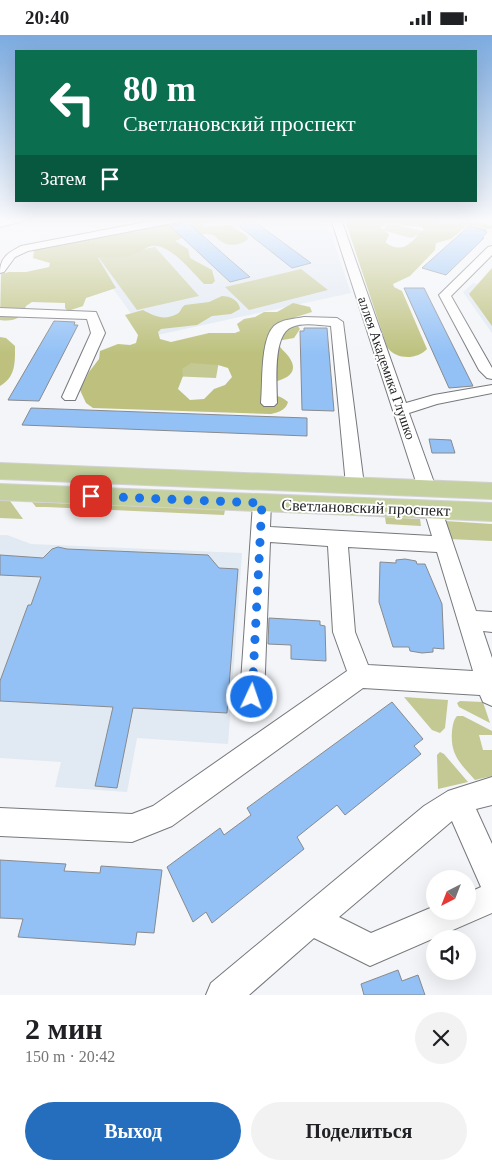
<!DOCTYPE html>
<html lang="ru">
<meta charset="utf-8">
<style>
body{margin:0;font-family:Georgia,serif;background:#f2f2f2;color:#202124;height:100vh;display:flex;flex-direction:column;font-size:19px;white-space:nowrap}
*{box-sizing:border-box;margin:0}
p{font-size:16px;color:#757577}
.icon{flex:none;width:28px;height:28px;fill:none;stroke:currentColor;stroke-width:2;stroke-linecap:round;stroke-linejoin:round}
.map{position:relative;height:960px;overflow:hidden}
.details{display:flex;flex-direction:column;background:#fff;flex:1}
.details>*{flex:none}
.guide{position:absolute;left:15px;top:15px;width:462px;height:152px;border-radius:0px;box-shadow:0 5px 20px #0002;background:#0b6e4f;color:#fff;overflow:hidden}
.needle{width:32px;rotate:222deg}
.buttons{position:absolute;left:426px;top:835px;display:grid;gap:10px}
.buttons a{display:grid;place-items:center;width:50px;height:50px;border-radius:50%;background:#fff;box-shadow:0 5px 20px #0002;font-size:25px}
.pin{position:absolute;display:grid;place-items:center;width:42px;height:42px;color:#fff;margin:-21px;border-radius:10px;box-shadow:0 2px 8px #0006}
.me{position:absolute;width:55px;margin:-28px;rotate:3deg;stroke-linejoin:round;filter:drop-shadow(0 0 4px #0008)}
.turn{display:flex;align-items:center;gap:18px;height:105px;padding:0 25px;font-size:22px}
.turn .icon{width:65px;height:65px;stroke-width:2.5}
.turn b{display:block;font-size:35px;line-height:42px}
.then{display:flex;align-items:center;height:48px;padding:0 25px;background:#0003;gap:10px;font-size:19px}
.round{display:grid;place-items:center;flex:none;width:52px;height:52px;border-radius:26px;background:#f2f2f2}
.head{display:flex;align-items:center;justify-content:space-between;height:85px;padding:0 25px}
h1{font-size:30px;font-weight:700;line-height:38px}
.action{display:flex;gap:10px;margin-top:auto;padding:10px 25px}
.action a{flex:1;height:58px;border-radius:30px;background:#256dbd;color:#fff;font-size:20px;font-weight:700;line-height:58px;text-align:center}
.action a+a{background:#f2f2f2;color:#202124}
.status{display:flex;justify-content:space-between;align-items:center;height:35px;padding:0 25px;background:#fff;direction:ltr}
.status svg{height:14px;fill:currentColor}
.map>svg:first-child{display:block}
</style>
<div class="status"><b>20:40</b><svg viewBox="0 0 49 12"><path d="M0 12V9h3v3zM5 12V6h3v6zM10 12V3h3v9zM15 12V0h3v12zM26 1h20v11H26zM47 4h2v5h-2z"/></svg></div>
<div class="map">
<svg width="492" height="960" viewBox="0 0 492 960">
<rect width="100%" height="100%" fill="#f3f5f8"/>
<!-- built -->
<g fill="#e1e9f2">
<polygon points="220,184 326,184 351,258 148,302 83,212"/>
<polygon points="473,248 492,253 492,298 463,257"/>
<polygon points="0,500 7,500 31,509 242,518 228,709 137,703 127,757 55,752 61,727 0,723"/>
</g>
<!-- green -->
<g fill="#c4c893">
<polygon points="389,188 426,197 411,203 382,195"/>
<polygon points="155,212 199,261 137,275 99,223"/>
<polygon points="301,234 328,255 249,275 225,252"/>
<polygon points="175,324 219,326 216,343 170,341"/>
<polygon points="0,466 10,466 23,484 0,483"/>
<polygon points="32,467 225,475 224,480 46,472 36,472"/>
<polygon points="385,482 420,484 421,491 386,489"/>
<polygon points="445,486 492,489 492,506 449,504"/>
<polygon points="404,662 448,665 445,693 440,698 432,695"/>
<polygon points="460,666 483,667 490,688 459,672 457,668"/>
<path d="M457,681H463L492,696V700H479L483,715H492V741L475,745C460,728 450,720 452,696C453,690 453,686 457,681Z"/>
<polygon points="440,717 444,719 468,747 438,754 437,720"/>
</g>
<!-- forest -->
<g fill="#bdc17d" fill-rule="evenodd">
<path d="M182,184H224L202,190L203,192L230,190L247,201L248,204C241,210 230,212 222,207C218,205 217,202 213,200C202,197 184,201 175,206L188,214L190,223L212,235L215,246L212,249H204C192,237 169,207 151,211C144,213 136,220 126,222C117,224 108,221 98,223L116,253L86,263L83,271L68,276L65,273V268L32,267L26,271C22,284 13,287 0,285L1,239L9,237H26L49,232L50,228L33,223L34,216L38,213Z"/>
<path d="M348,184H437V186L441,188H479L492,190V193L489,194L468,190L451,204L436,208L435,215L410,241L393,249L394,252L402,256L427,314C417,325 396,325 387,312L346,188ZM388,188L421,192L424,194C412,206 404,220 386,208V206L389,200L381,192Z"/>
<polygon points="492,233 492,291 469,259"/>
<path d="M222,261C230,261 239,265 240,274L231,279L212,281L197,290L161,294L158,297L160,304L171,307L209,298H235L240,296L237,289L244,284L255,282L264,277H277L293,268L310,272L312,277L296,282L293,284L300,294L294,303L277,306C279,313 285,316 289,322C303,342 277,347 263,349L261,352C268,361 280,359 288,367C286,375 279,377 271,379L93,373L86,368L80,355L89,337L99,324L100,316L118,309L130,310L136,308L138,300L125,280L143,275C154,281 164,286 177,279C182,276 180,273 185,270L209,267ZM191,328L218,330L228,333L232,342L225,350L214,354L204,364L190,365L178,354L183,341L182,334Z"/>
<path d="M0,302L6,303L15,311C15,327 16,342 0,351Z"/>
</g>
<!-- building -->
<g fill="#93c1f6" stroke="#888a8d">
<polygon points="246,184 251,184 311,228 292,233 240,192"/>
<polygon points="185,185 229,224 250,242 230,247 170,191 179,189"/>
<polygon points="469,191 486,195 484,196 487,197 482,203 484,203 446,240 422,233"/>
<polygon points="404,253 424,253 473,351 449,353"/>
<polygon points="54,286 75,287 74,290 78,290 39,366 8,365"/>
<polygon points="304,293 327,293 334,376 302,375 300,296 304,296"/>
<polygon points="31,373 307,383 307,401 22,390"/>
<polygon points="429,404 451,405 455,418 432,418"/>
<polygon points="58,512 67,514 208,520 219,533 238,534 227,678 133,673 117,753 95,751 113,672 0,666 0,646 28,570 31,570 41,542 0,540 0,520 43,523 52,514"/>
<polygon points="405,524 416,526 417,529 425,529 442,569 444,614 433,613 433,617 422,618 410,616 409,612 393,612 379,567 380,527 396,528 396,525"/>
<polygon points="269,583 320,586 320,590 325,591 326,626 291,624 291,610 268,609"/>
<polygon points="392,667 423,704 414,711 421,719 345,780 337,770 297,802 304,814 212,888 206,877 193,887 167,832 220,793 224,800 251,780 247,773"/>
<polygon points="0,825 66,829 64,836 100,838 101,831 162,835 154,898 137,897 135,910 18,902 23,884 0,883"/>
<polygon points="398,935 402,946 418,940 425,960 364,960 361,949"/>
</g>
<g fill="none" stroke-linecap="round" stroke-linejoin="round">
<!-- minor casing -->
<g stroke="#76787b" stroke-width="2">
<g id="minor">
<polygon points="10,184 32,184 0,192 0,186"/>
<path d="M161,184H183L178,187L28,216L15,222L4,237L0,238C0,222 8,218 21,211Z"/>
<polygon points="331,184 341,184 406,368 434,360 492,350 492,358 437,369 409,378 436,453 433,458 427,459 421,458 418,453"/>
<polygon points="492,211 492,220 451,261 492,333 492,344 487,343 479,335 439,260 488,212"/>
<polygon points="0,273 96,277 105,298 75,365 65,365 62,362 91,298 87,284 0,281"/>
<path d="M304,282L337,283L343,287L364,450L361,455L355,456L349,455L346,450L331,291C319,290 303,287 292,292C272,299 277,349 277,368L274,371H264L261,368C263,348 260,305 274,291C282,284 294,284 304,282Z"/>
<path d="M262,461L268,463L271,468L270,492L432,501L424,475L426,470L433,468L440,470L476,576L492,577V597L483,596L492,623V671L483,667L480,660L363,653L172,791L132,807L0,801V773L132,779L153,771L347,636L333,597L328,511L270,507L264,662L261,670L252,674L243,670L240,662L253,468L256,463ZM348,512L437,517L473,636L368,630L355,597Z"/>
<path d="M492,742V770L476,774L492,809V878L370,931L314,903L249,960H206L211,948L424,771L448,756ZM452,786L481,852L468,858V876H435V871L371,898L339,882Z"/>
</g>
</g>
<!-- major casing -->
<g stroke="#d2d2d3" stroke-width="2">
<g id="major">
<polygon points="0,428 492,448 492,464 0,444"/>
<polygon points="0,449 492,468 492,486 0,465"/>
</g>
</g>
<!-- minor -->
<use href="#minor" fill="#fff" fill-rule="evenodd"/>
<!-- major -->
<use href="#major" fill="#c4d09d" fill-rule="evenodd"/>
</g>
<!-- sky -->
<linearGradient id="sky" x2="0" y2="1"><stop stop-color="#7cabe0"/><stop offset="0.58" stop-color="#fafafc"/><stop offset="1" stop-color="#fafafc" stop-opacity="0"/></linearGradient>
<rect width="492" height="319" fill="url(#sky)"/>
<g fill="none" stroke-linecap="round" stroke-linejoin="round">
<!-- route -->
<polyline stroke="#1a73e8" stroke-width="9" stroke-dasharray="0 16.2" points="91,461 262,468 252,662"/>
</g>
<g text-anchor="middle" stroke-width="4" stroke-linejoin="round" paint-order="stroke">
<!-- far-street labels -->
<g font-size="14" fill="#1f2021" stroke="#fff">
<text transform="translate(387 333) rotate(71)" y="5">аллея Академика Глушко</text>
</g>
<!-- street labels -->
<g font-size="16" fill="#1f2021" stroke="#fff">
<text transform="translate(366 472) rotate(2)" y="6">Светлановский проспект</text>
</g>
</g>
</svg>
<div class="buttons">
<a><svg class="needle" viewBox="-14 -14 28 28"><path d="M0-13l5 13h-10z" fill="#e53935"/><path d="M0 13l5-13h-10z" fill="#757577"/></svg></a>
<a><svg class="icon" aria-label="sound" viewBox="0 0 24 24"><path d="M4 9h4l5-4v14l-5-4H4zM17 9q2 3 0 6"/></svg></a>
</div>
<div class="pin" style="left:91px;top:461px;background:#d93025"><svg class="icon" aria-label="arrive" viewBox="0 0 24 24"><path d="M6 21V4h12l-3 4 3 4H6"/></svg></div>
<svg class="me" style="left:252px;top:662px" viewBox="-20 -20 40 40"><circle r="17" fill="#1a73e8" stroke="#fff" stroke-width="3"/><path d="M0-11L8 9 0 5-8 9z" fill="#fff"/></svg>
<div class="guide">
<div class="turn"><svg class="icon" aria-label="left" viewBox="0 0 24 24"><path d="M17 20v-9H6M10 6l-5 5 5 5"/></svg><div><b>80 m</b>Светлановский проспект</div></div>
<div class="then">Затем<svg class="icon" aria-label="arrive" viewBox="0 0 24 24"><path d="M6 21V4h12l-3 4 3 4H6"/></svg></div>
</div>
</div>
<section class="details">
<div class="head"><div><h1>2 мин</h1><p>150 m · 20:42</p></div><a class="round"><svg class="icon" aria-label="close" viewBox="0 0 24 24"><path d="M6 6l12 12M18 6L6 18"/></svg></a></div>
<div class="action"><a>Выход</a><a>Поделиться</a></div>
</section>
